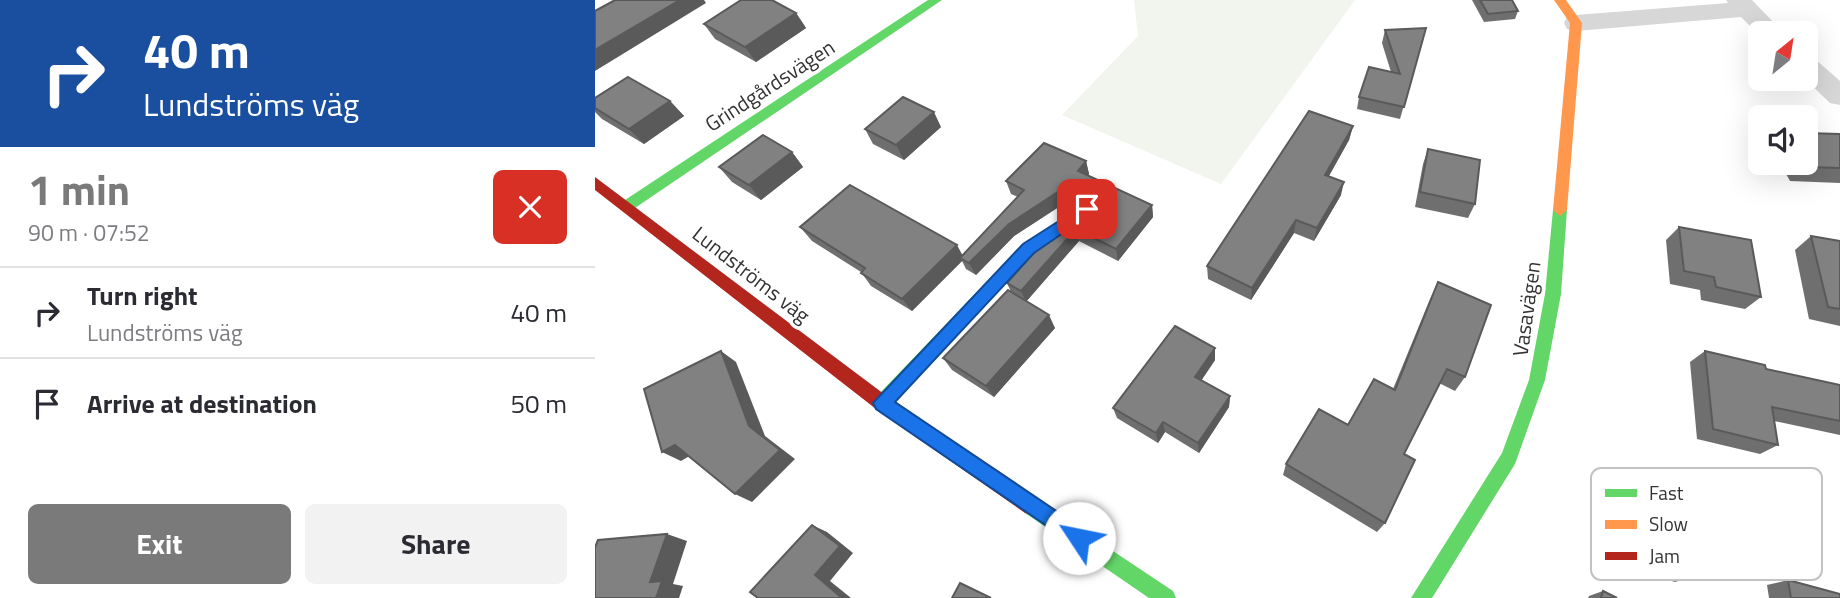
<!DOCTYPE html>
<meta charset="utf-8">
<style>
body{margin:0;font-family:"Titillium Web",sans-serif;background:#f2f2f3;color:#2b2b33;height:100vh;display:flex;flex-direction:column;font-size:26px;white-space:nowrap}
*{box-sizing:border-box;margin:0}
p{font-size:23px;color:#7c7c81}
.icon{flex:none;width:38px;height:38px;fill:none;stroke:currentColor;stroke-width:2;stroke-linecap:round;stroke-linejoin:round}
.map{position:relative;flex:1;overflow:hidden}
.drawer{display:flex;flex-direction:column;background:#fff;width:595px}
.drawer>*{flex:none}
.banner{background:#1a4fa0;color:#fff;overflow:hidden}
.needle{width:46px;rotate:30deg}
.controls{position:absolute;left:1153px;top:21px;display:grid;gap:14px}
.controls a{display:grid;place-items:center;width:70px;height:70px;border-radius:10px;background:#fff;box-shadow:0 7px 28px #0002;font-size:35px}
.pin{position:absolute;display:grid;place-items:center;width:60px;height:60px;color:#fff;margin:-30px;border-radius:14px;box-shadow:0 4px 10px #0006}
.me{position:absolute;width:77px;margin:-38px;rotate:304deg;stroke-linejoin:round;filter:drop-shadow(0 0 5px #0008)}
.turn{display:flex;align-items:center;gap:24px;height:147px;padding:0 28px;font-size:32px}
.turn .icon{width:91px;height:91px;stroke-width:2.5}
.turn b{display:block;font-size:49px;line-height:60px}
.round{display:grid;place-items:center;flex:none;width:74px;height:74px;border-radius:10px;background:#f2f2f3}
.summary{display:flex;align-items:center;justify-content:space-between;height:119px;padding:0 28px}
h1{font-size:42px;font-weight:700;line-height:52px;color:#7a7a7a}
.action{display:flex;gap:14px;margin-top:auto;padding:14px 28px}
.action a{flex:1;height:80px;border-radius:10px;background:#7a7a7a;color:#fff;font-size:28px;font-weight:700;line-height:80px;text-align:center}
.action a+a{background:#f2f2f3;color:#2b2b33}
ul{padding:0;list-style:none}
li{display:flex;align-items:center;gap:21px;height:91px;padding:0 28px;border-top:2px solid #e1e1e2}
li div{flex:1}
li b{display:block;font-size:26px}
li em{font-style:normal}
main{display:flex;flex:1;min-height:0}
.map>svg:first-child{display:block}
</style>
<main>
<section class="drawer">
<div class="banner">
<div class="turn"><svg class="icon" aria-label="right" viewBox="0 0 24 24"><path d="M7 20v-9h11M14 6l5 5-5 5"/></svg><div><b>40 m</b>Lundströms väg</div></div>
</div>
<div class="summary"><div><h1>1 min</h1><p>90 m · 07:52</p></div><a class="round" style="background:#d93025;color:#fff"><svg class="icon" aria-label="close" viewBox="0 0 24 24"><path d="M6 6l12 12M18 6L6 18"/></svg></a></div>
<ul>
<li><svg class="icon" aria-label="right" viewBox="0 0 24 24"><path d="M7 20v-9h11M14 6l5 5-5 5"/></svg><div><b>Turn right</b><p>Lundströms väg</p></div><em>40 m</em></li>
<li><svg class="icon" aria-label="arrive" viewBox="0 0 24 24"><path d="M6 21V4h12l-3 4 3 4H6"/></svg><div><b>Arrive at destination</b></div><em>50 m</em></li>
</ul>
<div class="action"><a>Exit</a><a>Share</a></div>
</section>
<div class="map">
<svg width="1245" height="598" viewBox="0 0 1245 598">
<rect width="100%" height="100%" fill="#fff"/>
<!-- green -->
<polygon fill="#f1f5ed" points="539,0 760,0 626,184 467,115 543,36"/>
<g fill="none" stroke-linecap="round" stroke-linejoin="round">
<!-- street -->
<g fill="#d7d7d7" fill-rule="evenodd">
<polygon points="1131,0 1157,0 1189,33 1166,33 1166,37 1146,17 981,31 972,29 969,23 972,17 981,15 1133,3"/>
<polygon points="1211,56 1220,59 1245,81 1245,105 1235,103 1210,79"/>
</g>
<!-- fast -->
<g fill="#63d668" fill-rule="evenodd">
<polygon points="333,0 347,0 37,210 27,210 25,206 27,202"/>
<polygon points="492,203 499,209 497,213 438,252 293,409 287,411 281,409 278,403 281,397 428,244"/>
<polygon points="965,204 972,210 966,294 950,380 920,464 837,598 816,598 907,453 934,380 950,294 958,210"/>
<polygon points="437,497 578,591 581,598 554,598 430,513 428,506 430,499"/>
</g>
<!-- slow -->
<polygon fill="#ff974d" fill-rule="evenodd" points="959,0 971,0 987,23 972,210 965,216 958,210 975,23"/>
<!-- jam -->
<polygon fill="#b3261e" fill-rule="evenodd" points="0,177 293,397 444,499 446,506 444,513 437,515 430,513 281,409 0,190"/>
</g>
<!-- wall -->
<g fill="#6f6f6f">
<polygon points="877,0 917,0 923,11 920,19 889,22"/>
<polygon points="201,13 211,28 161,62 120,39 109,24"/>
<polygon points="831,28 805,119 762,109 764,97 796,72 787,43 790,30"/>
<polygon points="0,98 75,101 89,116 49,144 7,119 0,112"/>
<polygon points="758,126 754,140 734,176 746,195 719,241 699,233 656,300 613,279 612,266"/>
<polygon points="346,127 309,160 278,144 270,129"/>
<polygon points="1245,134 1245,183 1195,181 1185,163 1211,163"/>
<polygon points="833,149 880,204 873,218 820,207 828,164"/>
<polygon points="197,152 208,167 166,200 137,182 124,167"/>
<polygon points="491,161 494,174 493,175 557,205 558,217 523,261 484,241 431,301 460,328 399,397 357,370 348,358 416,292 412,283 503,208 507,200 505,197 491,193 479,197 419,236 381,275 371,269 367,261 317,311 276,286 266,272 217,241 205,227 368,255 423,197 416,194 411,181"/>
<polygon points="1084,227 1166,297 1150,309 1106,300 1105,290 1075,284 1071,240"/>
<polygon points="1216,236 1245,241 1245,326 1214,319 1200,250"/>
<polygon points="843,282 870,377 860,391 844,383 809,454 790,523 782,532 688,475 691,464 753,425 798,389 835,299"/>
<polygon points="620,348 620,360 606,381 635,396 634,407 604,453 570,432 563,443 522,418 518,408"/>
<polygon points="1110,351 1171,369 1245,385 1245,435 1179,421 1183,445 1165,454 1102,439 1095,362"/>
<polygon points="1012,524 1090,579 1080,582 1004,559 1005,528"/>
<polygon points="1193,580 1245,598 1174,598 1172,585"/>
<polygon points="1008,591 1022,598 993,598 994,596"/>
</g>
<!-- shaded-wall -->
<g fill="#5a5a5a">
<polygon points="85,0 109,0 111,3 0,71 0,50"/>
<polygon points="201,13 211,28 161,62 150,47"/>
<polygon points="75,101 89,116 49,144 34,129"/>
<polygon points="339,112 346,127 309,160 301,145"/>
<polygon points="758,126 754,140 727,188 730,175"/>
<polygon points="197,152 208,167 166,200 154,185"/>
<polygon points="491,161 494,174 488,181 491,193 479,197 419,236 381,275 374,263 414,224"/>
<polygon points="749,182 746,195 719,241 722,228"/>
<polygon points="557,205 558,217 523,261 521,249"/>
<polygon points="701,220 699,233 656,300 657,288"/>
<polygon points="481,229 484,241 431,302 426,291"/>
<polygon points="362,245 369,258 365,258 367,261 317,311 307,299"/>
<polygon points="454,315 460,328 399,397 391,386"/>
<polygon points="620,348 620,360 601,388 600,377"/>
<polygon points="126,351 141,362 170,436 200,459 157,502 140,494 154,426"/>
<polygon points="635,396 634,407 604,453 603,443"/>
<polygon points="568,422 570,432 563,443 561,433"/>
<polygon points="80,445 98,454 86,461 67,452"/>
<polygon points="217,525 232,532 258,553 235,581 256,598 247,598 220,575"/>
<polygon points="72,534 92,541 78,584 88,586 84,598 61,598 55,582"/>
</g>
<!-- building -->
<g fill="#818181" stroke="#5a5a5a" stroke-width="2">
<polygon points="20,0 85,0 0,50 0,11"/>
<polygon points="146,0 177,0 201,13 150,47 109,24"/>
<polygon points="885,0 917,0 923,11 893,14"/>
<polygon points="831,28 809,107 764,97 774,67 805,74 790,30"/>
<polygon points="33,77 75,101 34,129 0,108 0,98"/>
<polygon points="308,97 339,112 301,145 270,129"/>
<polygon points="714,111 758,126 730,175 749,182 722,228 701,220 657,288 612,266"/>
<polygon points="1211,133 1245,134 1245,168 1211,167 1208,163 1211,163"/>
<polygon points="168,135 197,152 154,185 124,167"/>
<polygon points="449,143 491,161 483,171 557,205 521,249 481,229 426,291 412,283 443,248 503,208 510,195 502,184 488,180 475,184 414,224 374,263 365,258 429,190 411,181"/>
<polygon points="833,149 885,160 880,204 825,192"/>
<polygon points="255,185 362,245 307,299 266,273 270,268 205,227"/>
<polygon points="1084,227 1156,240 1166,297 1121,287 1119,277 1089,271"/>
<polygon points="1216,236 1245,241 1245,309 1233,307"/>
<polygon points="843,282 896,305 870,377 852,369 809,454 820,460 790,523 691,464 724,409 753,425 779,379 800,390"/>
<polygon points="413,290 454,315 391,386 348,358"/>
<polygon points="580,326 620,348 600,377 635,396 603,443 568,422 561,433 518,408"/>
<polygon points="126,351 154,426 185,450 140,494 80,445 67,452 49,389"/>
<polygon points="1110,351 1170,365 1171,369 1245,385 1245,421 1177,407 1183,445 1118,429"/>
<polygon points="217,525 245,546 220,575 247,598 163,598 155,592"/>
<polygon points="72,534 55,582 67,581 61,598 0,598 0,547 3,540"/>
<polygon points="1193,580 1245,594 1245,598 1196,598"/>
<polygon points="365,583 396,598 357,598"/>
<polygon points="1008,591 1022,598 1006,598"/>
</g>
<!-- route -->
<polygon fill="#1a73e8" stroke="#114b97" stroke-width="2" points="492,203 497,205 500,209 497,213 439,253 300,402 491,531 493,538 491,545 484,548 281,409 278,403 428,244"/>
<g text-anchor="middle" stroke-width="7" stroke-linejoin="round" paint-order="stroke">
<!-- street labels -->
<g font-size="21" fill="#333" stroke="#fff">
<text transform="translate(175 86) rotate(-33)" y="7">Grindgårdsvägen</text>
<text transform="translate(156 275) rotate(38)" y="7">Lundströms väg</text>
<text transform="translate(932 309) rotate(-82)" y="7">Vasavägen</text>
</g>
</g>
<!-- legend -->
<rect x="996" y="468" width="231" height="112" rx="10" fill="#fff" stroke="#c2c2c2" stroke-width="2"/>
<rect x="1010" y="489" width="32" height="8" fill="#63d668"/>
<rect x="1010" y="520" width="32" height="9" fill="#ff974d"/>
<rect x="1010" y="552" width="32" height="8" fill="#b3261e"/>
<g font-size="19" fill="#333">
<text x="1054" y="500">Fast</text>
<text x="1054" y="531">Slow</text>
<text x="1054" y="563">Jam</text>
</g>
</svg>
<div class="controls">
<a><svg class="needle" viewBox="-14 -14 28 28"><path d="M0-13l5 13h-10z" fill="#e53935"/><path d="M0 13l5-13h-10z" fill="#7c7c81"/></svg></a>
<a><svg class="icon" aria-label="sound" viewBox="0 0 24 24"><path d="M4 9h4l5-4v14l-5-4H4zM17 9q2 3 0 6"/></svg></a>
</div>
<div class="pin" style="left:492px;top:209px;background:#d93025"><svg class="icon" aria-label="arrive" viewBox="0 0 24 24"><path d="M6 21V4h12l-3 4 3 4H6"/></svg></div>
<svg class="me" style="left:484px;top:538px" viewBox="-20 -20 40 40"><circle r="19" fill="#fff"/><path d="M0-13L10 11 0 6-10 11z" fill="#1a73e8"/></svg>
</div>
</main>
